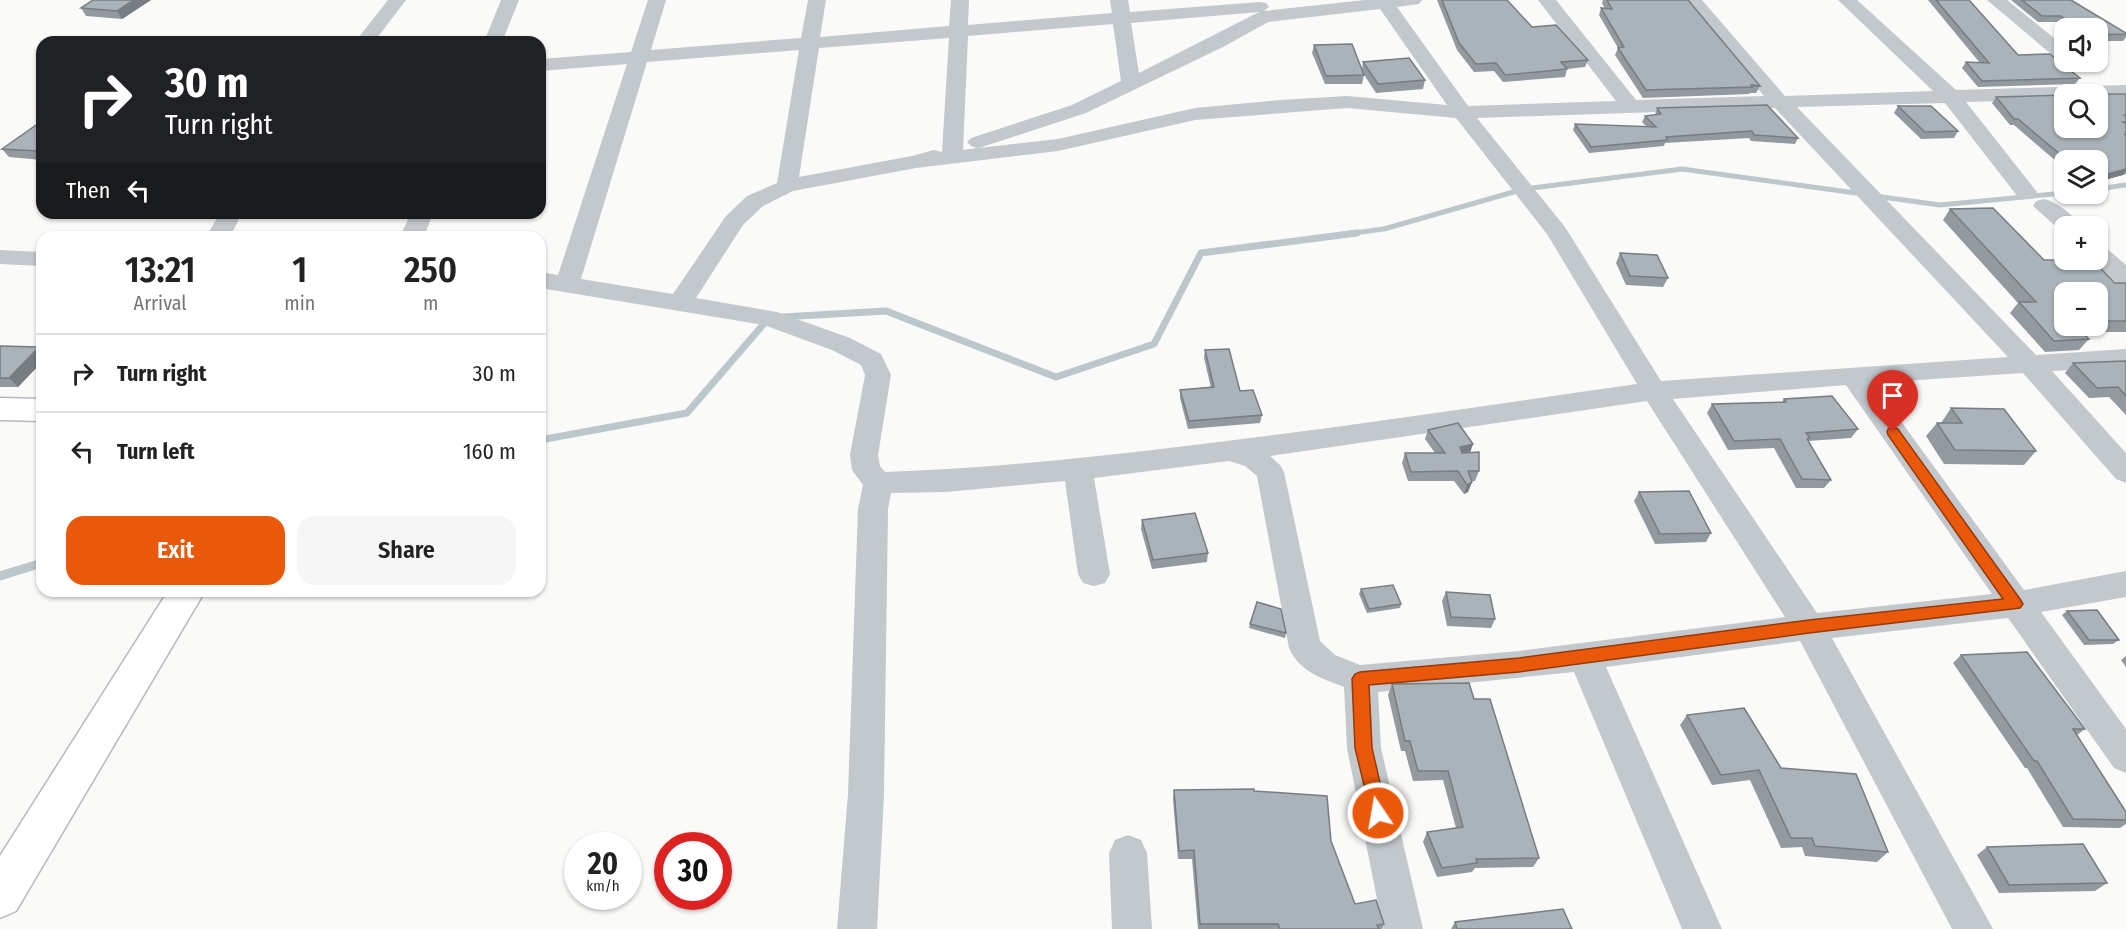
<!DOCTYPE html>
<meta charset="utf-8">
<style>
body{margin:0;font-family:"Fira Sans Condensed",sans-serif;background:#f6f6f6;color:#222;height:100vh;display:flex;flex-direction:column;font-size:22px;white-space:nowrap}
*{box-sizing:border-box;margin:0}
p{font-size:20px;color:#767676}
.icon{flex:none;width:33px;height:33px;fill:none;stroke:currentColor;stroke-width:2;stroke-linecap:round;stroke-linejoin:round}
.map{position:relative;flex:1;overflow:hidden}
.drawer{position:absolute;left:36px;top:231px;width:510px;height:366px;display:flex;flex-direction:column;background:#fff;border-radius:18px;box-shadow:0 2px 4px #0004}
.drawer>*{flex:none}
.banner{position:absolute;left:36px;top:36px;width:510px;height:183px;border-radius:18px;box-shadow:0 2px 4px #0004;background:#202124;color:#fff;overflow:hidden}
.tools{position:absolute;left:2054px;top:18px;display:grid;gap:12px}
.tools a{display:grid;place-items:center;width:54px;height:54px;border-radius:12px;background:#fff;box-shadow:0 2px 4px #0004;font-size:30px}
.speed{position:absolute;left:564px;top:832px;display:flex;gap:12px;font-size:30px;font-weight:700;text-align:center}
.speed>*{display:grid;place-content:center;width:78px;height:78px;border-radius:50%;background:#fff;box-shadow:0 2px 4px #0004;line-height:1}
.speed small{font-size:15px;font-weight:400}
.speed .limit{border:9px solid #d22;background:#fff;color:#111}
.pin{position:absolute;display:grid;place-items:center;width:51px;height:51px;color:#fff;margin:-62px -26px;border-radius:50% 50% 50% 0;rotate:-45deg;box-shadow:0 0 6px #0007}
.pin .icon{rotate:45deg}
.me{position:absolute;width:66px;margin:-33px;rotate:348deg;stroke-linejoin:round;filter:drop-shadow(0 0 4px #0008)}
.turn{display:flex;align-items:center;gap:21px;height:126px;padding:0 30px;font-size:27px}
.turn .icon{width:78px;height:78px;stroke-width:2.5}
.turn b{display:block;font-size:42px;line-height:51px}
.then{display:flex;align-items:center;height:57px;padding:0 30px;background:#0003;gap:12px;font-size:22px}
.eta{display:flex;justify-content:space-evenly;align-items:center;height:102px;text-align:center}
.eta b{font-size:36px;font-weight:600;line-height:42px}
.cta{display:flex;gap:12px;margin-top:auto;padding:12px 30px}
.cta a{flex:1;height:69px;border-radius:18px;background:#ea580c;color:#fff;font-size:24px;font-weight:600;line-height:69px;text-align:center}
.cta a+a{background:#f6f6f6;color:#222}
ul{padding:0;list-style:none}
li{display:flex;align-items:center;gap:18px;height:78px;padding:0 30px;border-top:2px solid #e0e0e0}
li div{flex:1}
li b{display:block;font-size:22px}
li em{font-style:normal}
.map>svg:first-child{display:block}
</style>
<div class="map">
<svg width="2126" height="929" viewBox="0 0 2126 929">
<rect width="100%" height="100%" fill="#fafaf8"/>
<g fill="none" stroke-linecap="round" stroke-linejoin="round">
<!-- stream-far2 -->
<g stroke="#bbc7cb" stroke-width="5">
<polyline points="2097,189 2126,185"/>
<polyline points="1875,196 1940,205 2064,193"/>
<polyline points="1346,234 1384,229 1524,189 1682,169 1863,194"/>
</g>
<!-- stream-far1 -->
<g stroke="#bbc7cb" stroke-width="7">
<polyline points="782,317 886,311 1056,377 1154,344 1201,253 1357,233"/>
<polyline points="540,440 687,413 768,319"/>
</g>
<!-- stream -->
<polyline stroke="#bbc7cb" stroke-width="9" points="0,576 42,563"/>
<!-- secondary casing -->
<g stroke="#b3babf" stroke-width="3">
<g id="secondary">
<polygon points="0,398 42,399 42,421 0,420"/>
<polygon points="168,591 205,591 16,911 0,918 0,856"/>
</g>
</g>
<!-- street -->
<g fill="#c3c8cc" fill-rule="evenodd">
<polygon points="388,0 406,0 374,42 355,42"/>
<polygon points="501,0 519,0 502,42 484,42"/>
<path d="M648,0H666L651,50L801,38L808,0H826L820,37L949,26L951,0H969L968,25L1112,13L1110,0H1128L1130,12L1260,2L1266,3L1269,7L1264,11L1365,0H1422L1419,4L1397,7L1468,106L1616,101L1538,0H1556L1636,100L1764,96L1683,0H1702L1785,96L1933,91L1838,0H1857L1956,90L2126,85V97L2097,98V94H2064V99L1966,102L2037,192L2034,197L2026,199L2018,197L1945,103L1797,107L2036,355L2126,349V367L2052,371L2126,453V483L2116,479L2023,373L1873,383L2024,590L2126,571V597L2041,612L2126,729V773L2114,768L2008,618L1832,638L1993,929H1952L1800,641L1606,667L1722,929H1682L1574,672L1378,692L1381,748L1423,929H1383L1347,748L1344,687C1321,678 1300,672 1289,648L1257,476L1245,466L1229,461L1094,478L1110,574L1105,583L1094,586L1083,583L1078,574L1065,481L946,492L891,493L888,509L884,794L877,929H837L848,794L858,509L863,485L852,470L850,455L865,375L861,365L832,350L764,325L540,288V272L558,275L627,64L540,71V59L631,52ZM1380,9L1447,105L1347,96L1280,100L1195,108L1058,139L979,148L1086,113L1225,46L1268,22ZM1259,12L1139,73L1131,23ZM1113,24L1121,81L1072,105L971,138L967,142L971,146L977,148L963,150L968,36ZM949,38L942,152L934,150L912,156L799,177L819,48ZM799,50L777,183L747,196L726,216L673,294L581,279L647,62ZM1347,108L1456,118L1547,234L1637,384C1481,406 1325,430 1169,448C1075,459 980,469 885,472L880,466L878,455L891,375L881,354L850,338L777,312L696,298L743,225L763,206L793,191L916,168L1058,151L1195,120ZM1775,108L2008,357L1661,381L1565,227L1477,118ZM1846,385L1992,594L1817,613L1673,399ZM1647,401L1785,617L1519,651L1360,665L1335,655L1320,641L1284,472L1280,465L1270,456Z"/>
<polygon points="1987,0 2007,0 2064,46 2064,61 2057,59"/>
<path d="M2044,199C2057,202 2074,215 2080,226H2064V232L2061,231L2033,206L2036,201Z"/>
<polygon points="220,213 242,213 230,237 206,237"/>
<polygon points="411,213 433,213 424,237 400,237"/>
<polygon points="2097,245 2105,247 2126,265 2126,286 2117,283 2091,260 2097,260"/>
<polygon points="0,250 42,252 42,266 0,264"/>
<polygon points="1128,835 1141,840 1147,853 1152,929 1112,929 1109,853 1115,840"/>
</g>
<!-- secondary -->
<use href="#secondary" fill="#fff" fill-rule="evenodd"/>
</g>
<!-- wall -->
<g fill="#929a9f" fill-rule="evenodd">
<polygon points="93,0 151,0 122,19 86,16 81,8"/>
<polygon points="1437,0 1507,0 1532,27 1588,60 1585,67 1567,69 1565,77 1503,82 1494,71 1474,72 1457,50"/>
<polygon points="1603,0 1688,0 1760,86 1756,93 1750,93 1749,94 1643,98 1615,55 1618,48 1599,15 1601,8 1605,9 1602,3"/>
<polygon points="1928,0 1969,0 2018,55 2080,78 2075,84 1978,87 1962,68 1966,62 1980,63"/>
<polygon points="2011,0 2071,0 2126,33 2126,37 2123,41 2097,41 2097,28 2066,28 2057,22 2038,22"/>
<polygon points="1314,45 1362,69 1363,62 1425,80 1423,89 1376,93 1363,73 1364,75 1362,84 1325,84 1312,53"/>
<polygon points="2070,90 2101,94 2126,94 2126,174 2097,182 2097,160 2064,160 2064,168 2014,125 2010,125 1992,103 1996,97 2097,94 2067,94"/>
<polygon points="1898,106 1958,131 1954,138 1921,139 1894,113"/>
<polygon points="1657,108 1798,138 1795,144 1751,141 1749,138 1665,143 1664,146 1589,153 1573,130 1575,124 1647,127 1642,122 1645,116 1655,115"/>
<polygon points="42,121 42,160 9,157 2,149"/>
<path d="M1950,209L2044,260L2115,283H2126V332H2082L2089,339L2079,350L2045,352L2010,313L2018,303L1943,220ZM2097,292V326H2064Z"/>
<polygon points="1620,253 1668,278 1663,287 1626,285 1616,263"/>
<polygon points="0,346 42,350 42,367 40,364 18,387 0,387"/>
<polygon points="1205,350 1262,415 1260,423 1188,429 1180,398 1180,390 1211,388 1204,358"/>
<polygon points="2126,361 2126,415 2109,397 2089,398 2065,373 2073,363"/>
<polygon points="1784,399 1858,429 1851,438 1808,441 1831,480 1824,488 1796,488 1774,448 1728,450 1707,413 1712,404 1782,402"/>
<polygon points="1951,408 2036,451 2024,465 1944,464 1926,436 1937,423 1941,423"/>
<polygon points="1428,430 1470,453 1479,471 1475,481 1471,481 1472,482 1468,492 1464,494 1454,481 1408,481 1402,463 1405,453 1435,453 1425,439"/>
<polygon points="1639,492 1711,533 1706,542 1655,544 1634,501"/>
<polygon points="1142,520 1208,553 1207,562 1152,569 1141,529"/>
<polygon points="1361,589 1401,604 1400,608 1367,613 1359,594"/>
<polygon points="1446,592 1495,619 1491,628 1447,626 1442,601"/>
<polygon points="2067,611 2119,640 2113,644 2084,645 2062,615"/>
<polygon points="1250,624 1286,633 1285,638 1249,628"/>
<polygon points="1961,655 2085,729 2077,735 2126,812 2126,824 2120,828 2063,827 2027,768 2025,768 1953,663"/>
<polygon points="2126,656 2126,667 2121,660"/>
<polygon points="1392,684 1474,699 1539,858 1533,867 1475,868 1472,872 1437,877 1423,842 1427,832 1456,828 1443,780 1413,781 1405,751 1401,751 1388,695"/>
<polygon points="1687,715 1781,768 1888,852 1877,862 1805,856 1802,847 1781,848 1750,780 1712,785 1680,725"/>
<polygon points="1174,790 1254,791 1331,841 1355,904 1384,924 1382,929 1198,929 1192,859 1178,859 1173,799"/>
<polygon points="1987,847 2107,883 2095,891 1999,893 1977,855"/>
<polygon points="1455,922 1572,929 1451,929"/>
</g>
<!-- shaded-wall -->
<g fill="#777d82">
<polygon points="134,0 151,0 122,19 117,11"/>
<polygon points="2126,169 2126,171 2123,175 2097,182 2097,177"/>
<polygon points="39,347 42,350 42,360 36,359 40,364 18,387 9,378"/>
<polygon points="1473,444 1470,453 1457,456 1460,447"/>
<polygon points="1472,482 1468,492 1464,494 1467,485"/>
</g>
<!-- building -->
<g fill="#aab3b9" stroke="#777d82" stroke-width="1.5">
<polygon points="93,0 134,0 117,11 81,8"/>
<polygon points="1442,0 1507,0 1532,27 1556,25 1588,60 1561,62 1567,69 1505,75 1496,63 1476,64 1459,43"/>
<polygon points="1607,0 1688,0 1760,86 1751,85 1752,87 1646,90 1618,48 1624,47 1601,8 1612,9"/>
<polygon points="1936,0 1969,0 2018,55 2050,54 2080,78 1982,81 1966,62 1989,63"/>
<polygon points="2022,0 2071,0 2126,33 2126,34 2097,35 2097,28 2077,28 2061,16 2042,16"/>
<polygon points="155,39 188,41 150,42"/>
<polygon points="1352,44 1364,75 1326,76 1314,45"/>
<polygon points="1409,58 1425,80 1378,84 1363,62"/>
<polygon points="2070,90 2094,90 2101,94 2126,94 2126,115 2124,115 2126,117 2126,122 2123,122 2126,124 2126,134 2124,134 2126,135 2126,169 2097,177 2097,160 2067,160 2018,119 2014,119 1996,97 2064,95 2064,128 2097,128 2097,94 2069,94"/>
<polygon points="1767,105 1798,138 1754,135 1752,131 1666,137 1667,140 1591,147 1575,124 1656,127 1645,116 1661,114 1657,108"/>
<polygon points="1898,106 1931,106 1958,131 1925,132"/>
<polygon points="42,121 42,149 39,151 2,149"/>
<polygon points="1993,208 2044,260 2092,260 2115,283 2126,283 2126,321 2097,321 2097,292 2064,292 2064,326 2076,326 2089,339 2054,341 2019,302 2036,302 1950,209"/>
<polygon points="1620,253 1657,255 1668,278 1630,276"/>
<polygon points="0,346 39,347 9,378 0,378"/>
<polygon points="1229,349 1240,391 1253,390 1262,415 1189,421 1180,390 1214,387 1205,350"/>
<polygon points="42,353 42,360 36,359"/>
<polygon points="2126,361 2126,396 2118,387 2097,388 2073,363"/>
<polygon points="1832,396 1858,429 1806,433 1810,438 1807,439 1831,480 1802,479 1780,439 1734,441 1712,404 1786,402 1784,399"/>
<polygon points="1951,408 2004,409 2036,451 1955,450 1937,423 1962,423"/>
<polygon points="1458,423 1473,444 1460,447 1462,453 1479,452 1479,471 1468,471 1472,482 1467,485 1458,471 1411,472 1405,453 1445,453 1428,430"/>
<polygon points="1689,491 1711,533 1660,534 1639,492"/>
<polygon points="1195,513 1208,553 1153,560 1142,520"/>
<polygon points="1393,585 1401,604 1369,609 1361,589"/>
<polygon points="1446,592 1490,595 1495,619 1451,617"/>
<polygon points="1257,602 1281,609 1286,633 1250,624"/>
<polygon points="2097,610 2119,640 2089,640 2067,611"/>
<polygon points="2027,652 2085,729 2073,729 2126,812 2126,820 2073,819 2037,761 2034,761 1961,655"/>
<polygon points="1469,683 1474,699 1490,699 1539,858 1476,859 1477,863 1442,868 1427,832 1463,827 1448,771 1418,771 1410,741 1405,741 1392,684"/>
<polygon points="1744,708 1781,768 1856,774 1888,852 1815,846 1812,838 1791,838 1759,770 1721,775 1687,715"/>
<polygon points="1254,789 1254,791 1327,796 1331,841 1355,904 1376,900 1384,924 1377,925 1379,929 1280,929 1278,924 1200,924 1194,850 1179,851 1174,790"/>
<polygon points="2083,844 2107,883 2009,885 1987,847"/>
<polygon points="1563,909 1572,929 1457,929 1455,922"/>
</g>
<!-- route -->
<polygon fill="#ea580c" stroke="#983908" stroke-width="1.5" points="1893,427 1898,429 2020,599 2023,604 2020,608 1809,633 1519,672 1369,685 1372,748 1387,813 1384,818 1378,821 1372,818 1355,748 1352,679 1355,674 1360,672 1519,658 1809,620 2003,599 1888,435 1887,432 1888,429"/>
</svg>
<div class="tools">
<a><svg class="icon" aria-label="sound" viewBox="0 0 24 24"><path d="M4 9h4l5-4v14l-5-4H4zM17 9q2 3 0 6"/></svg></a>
<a><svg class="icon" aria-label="search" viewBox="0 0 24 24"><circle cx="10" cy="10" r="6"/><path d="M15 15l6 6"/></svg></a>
<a><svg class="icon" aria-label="layers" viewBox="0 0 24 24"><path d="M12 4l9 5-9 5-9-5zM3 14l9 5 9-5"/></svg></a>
<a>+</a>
<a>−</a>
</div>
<div class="speed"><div>20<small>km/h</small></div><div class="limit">30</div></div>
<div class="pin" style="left:1893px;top:432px;background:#d93025"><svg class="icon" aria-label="arrive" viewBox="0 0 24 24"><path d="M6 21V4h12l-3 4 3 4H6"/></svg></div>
<svg class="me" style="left:1378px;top:813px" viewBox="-20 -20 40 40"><circle r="17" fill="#ea580c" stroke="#fff" stroke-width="3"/><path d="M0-11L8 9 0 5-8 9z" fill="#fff"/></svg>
<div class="banner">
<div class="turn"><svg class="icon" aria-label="right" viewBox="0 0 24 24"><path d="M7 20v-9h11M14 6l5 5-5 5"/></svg><div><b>30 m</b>Turn right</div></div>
<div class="then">Then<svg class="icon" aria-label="left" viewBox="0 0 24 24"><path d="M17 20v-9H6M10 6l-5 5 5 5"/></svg></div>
</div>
<section class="drawer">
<div class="eta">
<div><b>13:21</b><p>Arrival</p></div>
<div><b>1</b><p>min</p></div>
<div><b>250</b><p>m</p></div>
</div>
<ul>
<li><svg class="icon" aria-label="right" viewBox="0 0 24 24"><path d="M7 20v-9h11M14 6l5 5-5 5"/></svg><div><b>Turn right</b></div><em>30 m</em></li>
<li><svg class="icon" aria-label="left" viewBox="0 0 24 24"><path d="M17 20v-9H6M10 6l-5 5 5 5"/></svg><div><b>Turn left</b></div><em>160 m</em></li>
</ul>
<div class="cta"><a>Exit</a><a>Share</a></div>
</section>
</div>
